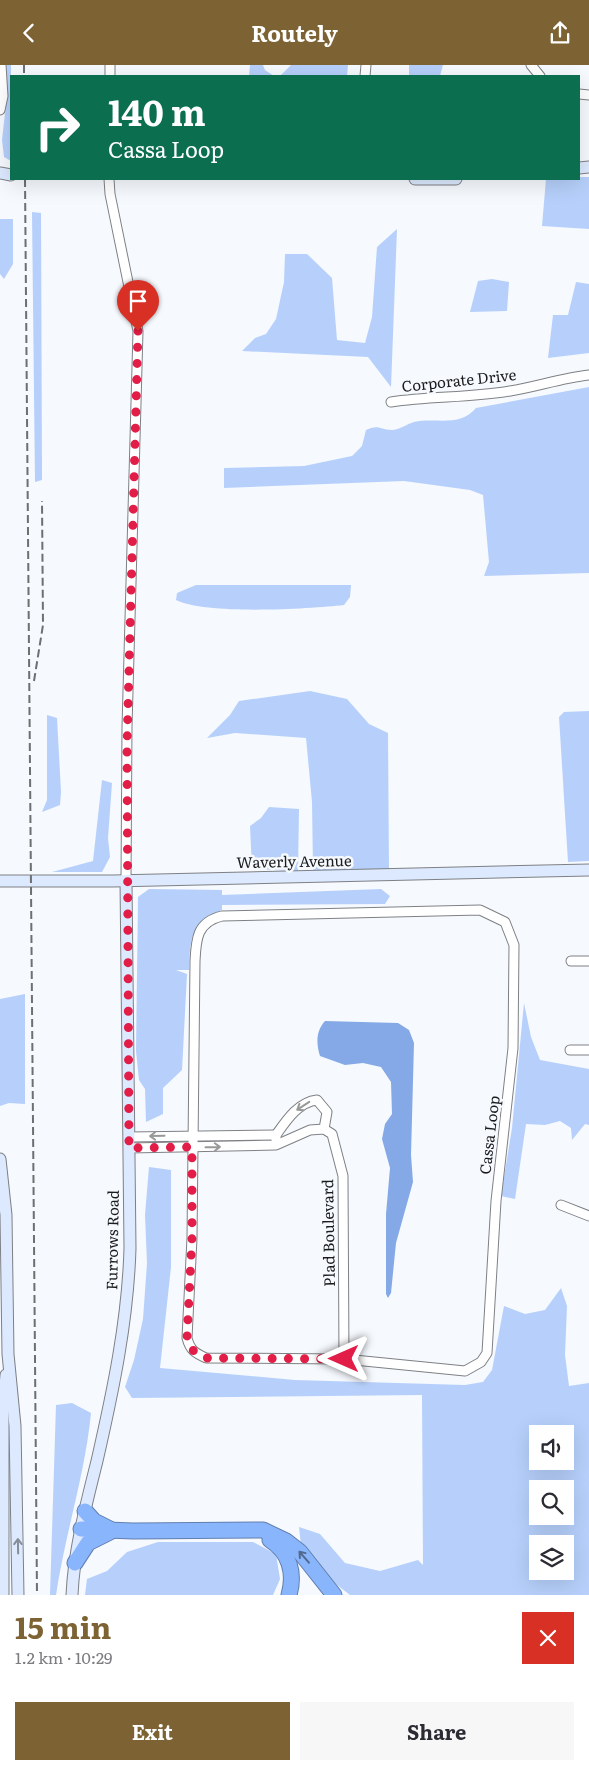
<!DOCTYPE html>
<meta charset="utf-8">
<style>
body{margin:0;font-family:Literata,serif;background:#f7f7f7;color:#2b2b33;height:100vh;display:flex;flex-direction:column;font-size:19px;white-space:nowrap}
*{box-sizing:border-box;margin:0}
p{font-size:16px;color:#7c7c81}
.icon{flex:none;width:28px;height:28px;fill:none;stroke:currentColor;stroke-width:2;stroke-linecap:round;stroke-linejoin:round}
.map{position:relative;height:1530px;overflow:hidden}
.drawer{display:flex;flex-direction:column;background:#fff;flex:1}
.drawer>*{flex:none}
.guide{position:absolute;left:10px;top:10px;width:570px;height:105px;border-radius:0px;box-shadow:0 5px 20px #0002;background:#0b6e4f;color:#fff;overflow:hidden}
.fabs{position:absolute;left:529px;top:1360px;display:grid;gap:10px}
.fabs a{display:grid;place-items:center;width:45px;height:45px;border-radius:0px;background:#fff;box-shadow:0 5px 20px #0002;font-size:25px}
.pin{position:absolute;display:grid;place-items:center;width:42px;height:42px;color:#fff;margin:-51px -21px;border-radius:50% 50% 50% 0;rotate:-45deg;box-shadow:0 0 5px #0007}
.pin .icon{rotate:45deg}
.me{position:absolute;width:55px;margin:-28px;rotate:270deg;stroke-linejoin:round;filter:drop-shadow(0 0 4px #0008)}
.turn{display:flex;align-items:center;gap:18px;height:105px;padding:0 15px;font-size:22px}
.turn .icon{width:65px;height:65px;stroke-width:2.5}
.turn b{display:block;font-size:35px;line-height:42px}
.round{display:grid;place-items:center;flex:none;width:52px;height:52px;border-radius:0px;background:#f7f7f7}
.headline{display:flex;align-items:center;justify-content:space-between;height:85px;padding:0 15px}
h1{font-size:30px;font-weight:700;line-height:38px;color:#7d6234}
.button{display:flex;gap:10px;margin-top:auto;padding:10px 15px}
.button a{flex:1;height:58px;border-radius:0px;background:#7d6234;color:#fff;font-size:20px;font-weight:700;line-height:58px;text-align:center}
.button a+a{background:#f7f7f7;color:#2b2b33}
header{display:flex;justify-content:space-between;align-items:center;height:65px;padding:0 15px;background:#7d6234;color:#fff;font-size:22px;font-weight:700}
.map>svg:first-child{display:block}
</style>
<header><svg class="icon" aria-label="back" viewBox="0 0 24 24"><path d="M15 5l-7 7 7 7"/></svg>Routely<svg class="icon" aria-label="share" viewBox="0 0 24 24"><path d="M12 15V3M7 8l5-5 5 5M5 13v7h14v-7"/></svg></header>
<div class="map">
<svg width="589" height="1530" viewBox="0 0 589 1530">
<rect width="100%" height="100%" fill="#f6f9fe"/>
<!-- green -->
<g fill="#b6d0fb" fill-rule="evenodd">
<polygon points="6,0 11,0 11,96 4,92 2,75 7,31"/>
<polygon points="250,0 263,0 265,5 274,11 249,11"/>
<polygon points="291,0 348,0 347,11 280,11"/>
<polygon points="409,0 443,0 440,11 409,11"/>
<polygon points="579,112 589,112 589,164 542,161 546,114"/>
<polygon points="32,147 41,148 42,415 35,417"/>
<polygon points="0,154 13,154 13,199 4,214 0,209"/>
<polygon points="397,164 391,322 368,292 242,286 255,273 266,269 276,254 284,217 285,189 307,189 332,213 337,275 365,278 372,252 377,182"/>
<polygon points="492,214 509,217 507,246 470,247 478,216"/>
<polygon points="576,217 589,219 589,288 548,293 553,250 568,250"/>
<path d="M589,322V508L484,511L489,497L483,430L470,425L404,416L224,423V403L304,401L352,391L362,381L366,365C380,359 379,365 392,365C399,365 407,359 414,357C436,352 459,363 476,343Z"/>
<path d="M196,520H351L350,532L344,540C309,544 205,550 176,535L177,528Z"/>
<polygon points="310,626 347,634 369,659 388,668 389,805 313,806 312,737 306,673 235,668 207,673 230,650 239,636"/>
<polygon points="589,646 589,796 568,797 559,652 564,647"/>
<polygon points="47,650 57,653 61,727 60,740 42,747 47,735"/>
<polygon points="102,715 112,718 108,773 110,792 102,807 52,807 93,796"/>
<polygon points="269,742 299,744 298,806 252,804 250,761 261,753"/>
<path d="M149,824L222,825V830L381,824L390,831L385,839L222,840V845C190,858 190,875 189,905H176L187,909L182,1005L163,1023V1049L146,1057L145,1024L139,1015L136,986L138,832Z"/>
<polygon points="25,929 25,1039 9,1038 0,1041 0,934"/>
<polygon points="524,938 531,972 540,995 589,1004 589,1060 585,1059 572,1075 571,1063 560,1056 545,1060 526,1059 515,1134 501,1131 512,1063"/>
<path d="M149,1102L171,1105V1202L160,1303L295,1315L465,1320L483,1317L492,1305L504,1241L525,1249L545,1245L561,1223L567,1241L565,1290L569,1321L589,1318V1530H350L337,1520L301,1480L299,1462L320,1469L345,1498L380,1506L418,1495L423,1500L422,1330L132,1333L125,1322L134,1295L143,1254L147,1198L145,1150ZM538,1369H565V1396H538ZM538,1424H565V1451H538ZM538,1479H565V1506H538Z"/>
<path d="M72,1338L91,1348C85,1410 65,1469 56,1530H50L56,1340Z"/>
<polygon points="158,1477 253,1477 276,1489 280,1514 273,1530 85,1530 87,1514 107,1506 127,1487"/>
</g>
<!-- water -->
<path fill="#84a9e6" d="M325,956L398,958L409,965L414,978L411,1090L413,1117L396,1178L391,1228L388,1233L386,1229V1149L390,1103L382,1074L385,1059L392,1049L391,1017L381,1002L363,998L345,1000L320,991C316,978 316,966 325,956Z"/>
<g fill="none" stroke-linecap="round" stroke-linejoin="round">
<!-- street casing -->
<g stroke="#7e8084" stroke-width="11">
<g id="street">
<polyline points="531,0 540,11"/>
<polyline points="110,11 110,0"/>
<polyline points="365,11 366,0"/>
<polyline points="579,29 589,30"/>
<polyline points="0,45 3,31 1,0"/>
<polyline points="109,114 110,129 138,266 127,662 126,816"/>
<path d="M391,337C430,331 470,333 510,326C536,322 562,313 589,310"/>
<path d="M480,845L505,857L514,880L513,983L496,1136L487,1288L481,1297L465,1306L344,1294L206,1293C195,1288 190,1285 187,1273L192,1173L195,896C196,874 197,857 222,851Z"/>
<polyline points="571,896 589,896"/>
<polyline points="570,985 589,985"/>
<polyline points="129,1072 276,1070"/>
<path d="M276,1075V1070C286,1056 298,1037 317,1035L327,1047L324,1064"/>
<polyline points="129,1083 276,1080 310,1065 324,1064 332,1069 343,1111 344,1294"/>
<polyline points="561,1140 589,1151"/>
</g>
</g>
<!-- secondary casing -->
<g stroke="#7e8084" stroke-width="13">
<g id="secondary">
<polyline points="579,103 589,102"/>
<polyline points="0,108 11,110"/>
<polyline points="415,114 456,114"/>
<polyline points="0,816 113,816 589,805"/>
<polyline points="0,1094 6,1150 8,1289 15,1361 18,1530"/>
<polyline points="3,1530 3,1345 6,1310"/>
<path d="M72,1530C74,1485 86,1440 97,1396C113,1326 128,1255 130,1183L126,816"/>
</g>
</g>
<!-- highway casing -->
<g stroke="#627fae" stroke-width="17">
<g id="highway">
<polyline points="85,1446 94,1456 110,1464"/>
<polyline points="81,1464 133,1466 263,1465 286,1476 300,1487 334,1530"/>
<path d="M270,1475C290,1487 295,1509 289,1530"/>
<polyline points="75,1498 88,1478 110,1467"/>
</g>
</g>
<!-- street -->
<use href="#street" stroke="#fff" stroke-width="9"/>
<!-- secondary -->
<use href="#secondary" stroke="#dce9fe" stroke-width="11"/>
<!-- highway -->
<use href="#highway" stroke="#89b5fc" stroke-width="15"/>
<!-- rail -->
<g stroke="#6d6f71" stroke-width="2" stroke-dasharray="8 4" stroke-linecap="butt">
<polyline points="24,0 24,11"/>
<polyline points="25,114 37,1530"/>
<polyline points="34,616 43,560 42,436"/>
</g>
</g>
<!-- one-way arrows -->
<defs><path id="oneway-shaft" d="M-6 0H5M1.5-3L5.5 0L1.5 3" fill="none" stroke-width="1.6" stroke-linecap="round" stroke-linejoin="round" transform="scale(1.25)"/></defs>
<g stroke="#989999">
<use href="#oneway-shaft" transform="translate(303 1041) rotate(147)"/>
<use href="#oneway-shaft" transform="translate(157 1071) rotate(179)"/>
<use href="#oneway-shaft" transform="translate(213 1082) rotate(-1)"/>
</g>
<use stroke="#858d99" href="#oneway-shaft" transform="translate(18 1481) rotate(-91)"/>
<use stroke="#52688c" href="#oneway-shaft" transform="translate(304 1492) rotate(-131)"/>
<g fill="none" stroke-linecap="round" stroke-linejoin="round">
<!-- route -->
<path stroke="#e11d48" stroke-width="9" stroke-dasharray="0 16.2" d="M138,266L127,681L129,1083L192,1082V1173L187,1273C190,1285 195,1288 206,1293L344,1294"/>
</g>
<g text-anchor="middle" stroke-width="5" stroke-linejoin="round" paint-order="stroke">
<!-- street labels -->
<g font-size="15" fill="#1b1c1d" stroke="#f6f9fe">
<text transform="translate(459 316) rotate(-6)" y="5">Corporate Drive</text>
<text transform="translate(294 797) rotate(-1)" y="5">Waverly Avenue</text>
<text transform="translate(490 1070) rotate(-83)" y="5">Cassa Loop</text>
<text transform="translate(329 1168) rotate(-91)" y="5">Plad Boulevard</text>
<text transform="translate(113 1175) rotate(-89)" y="5">Furrows Road</text>
</g>
</g>
</svg>
<div class="fabs">
<a><svg class="icon" aria-label="sound" viewBox="0 0 24 24"><path d="M4 9h4l5-4v14l-5-4H4zM17 9q2 3 0 6"/></svg></a>
<a><svg class="icon" aria-label="search" viewBox="0 0 24 24"><circle cx="10" cy="10" r="6"/><path d="M15 15l6 6"/></svg></a>
<a><svg class="icon" aria-label="layers" viewBox="0 0 24 24"><path d="M12 4l9 5-9 5-9-5zM3 14l9 5 9-5"/></svg></a>
</div>
<div class="pin" style="left:138px;top:266px;background:#d93025"><svg class="icon" aria-label="arrive" viewBox="0 0 24 24"><path d="M6 21V4h12l-3 4 3 4H6"/></svg></div>
<svg class="me" style="left:344px;top:1294px" viewBox="-20 -20 40 40"><path d="M0-17L14 15 0 8-14 15z" fill="#e11d48" stroke="#fff" stroke-width="4"/></svg>
<div class="guide">
<div class="turn"><svg class="icon" aria-label="right" viewBox="0 0 24 24"><path d="M7 20v-9h11M14 6l5 5-5 5"/></svg><div><b>140 m</b>Cassa Loop</div></div>
</div>
</div>
<section class="drawer">
<div class="headline"><div><h1>15 min</h1><p>1.2 km · 10:29</p></div><a class="round" style="background:#d93025;color:#fff"><svg class="icon" aria-label="close" viewBox="0 0 24 24"><path d="M6 6l12 12M18 6L6 18"/></svg></a></div>
<div class="button"><a>Exit</a><a>Share</a></div>
</section>
